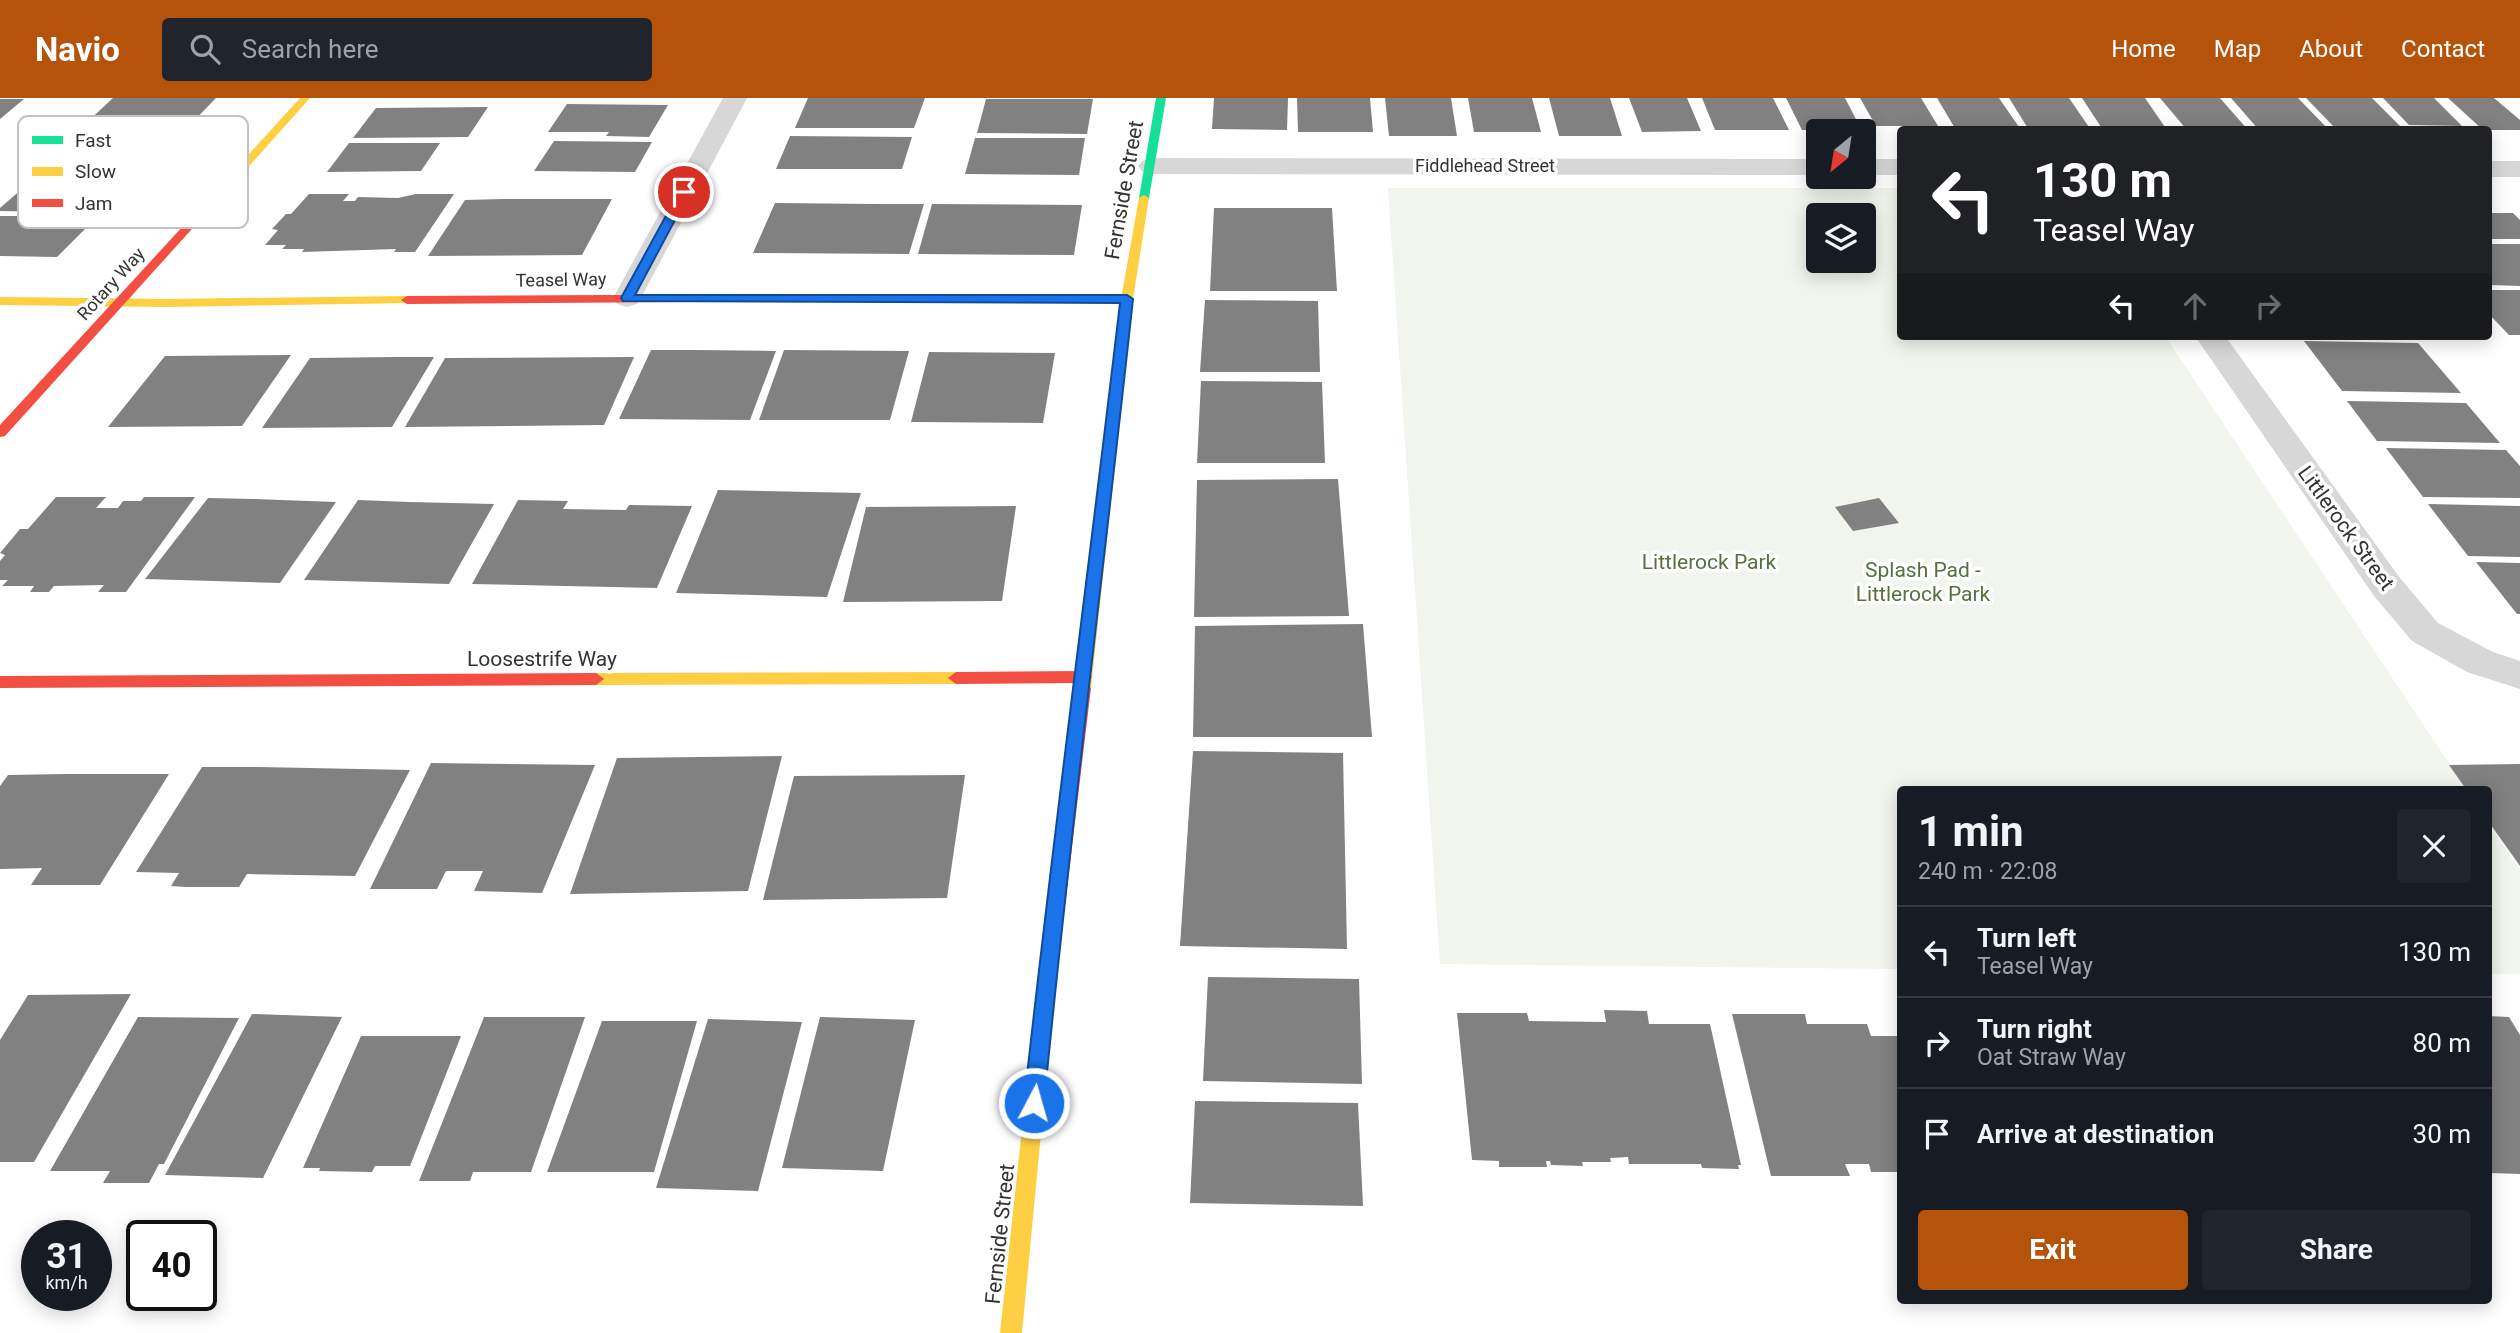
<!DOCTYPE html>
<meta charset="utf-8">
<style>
body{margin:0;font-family:Roboto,sans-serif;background:#20242c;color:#f1f3f6;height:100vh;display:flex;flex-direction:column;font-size:26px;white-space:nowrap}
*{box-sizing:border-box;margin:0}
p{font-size:23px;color:#9ea1a6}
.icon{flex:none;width:38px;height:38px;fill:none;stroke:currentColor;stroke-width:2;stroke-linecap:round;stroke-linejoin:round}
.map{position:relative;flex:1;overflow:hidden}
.panel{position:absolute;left:1897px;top:688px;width:595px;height:518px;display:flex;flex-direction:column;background:#171b24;border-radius:7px;box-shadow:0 4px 18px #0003}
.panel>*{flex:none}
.banner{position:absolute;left:1897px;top:28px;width:595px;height:214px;border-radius:7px;box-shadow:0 4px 18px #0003;background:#202124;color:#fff;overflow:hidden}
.needle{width:46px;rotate:210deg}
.controls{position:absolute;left:1806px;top:21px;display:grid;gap:14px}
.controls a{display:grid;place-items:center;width:70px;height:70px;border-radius:7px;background:#171b24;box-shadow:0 4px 18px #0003;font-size:35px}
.speed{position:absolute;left:21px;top:1122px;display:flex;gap:14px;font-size:35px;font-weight:700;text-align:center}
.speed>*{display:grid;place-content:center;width:91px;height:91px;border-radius:50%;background:#171b24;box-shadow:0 4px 18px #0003;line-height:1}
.speed small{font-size:18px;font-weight:400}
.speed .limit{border:4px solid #111;border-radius:10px;background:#fff;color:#111}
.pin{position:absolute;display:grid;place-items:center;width:60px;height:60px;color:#fff;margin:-30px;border:4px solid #fff;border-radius:50%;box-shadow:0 2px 7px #0007}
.me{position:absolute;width:77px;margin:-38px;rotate:6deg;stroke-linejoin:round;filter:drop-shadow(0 0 5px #0008)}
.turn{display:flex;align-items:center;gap:24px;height:147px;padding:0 21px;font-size:32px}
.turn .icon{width:91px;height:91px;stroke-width:2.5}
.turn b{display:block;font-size:49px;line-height:60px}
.lanes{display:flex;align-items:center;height:66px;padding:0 21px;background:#0003;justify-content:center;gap:35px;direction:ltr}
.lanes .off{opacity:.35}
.round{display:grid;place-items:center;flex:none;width:74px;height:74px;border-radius:7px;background:#20242c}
.summary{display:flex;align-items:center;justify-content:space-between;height:119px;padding:0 21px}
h1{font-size:42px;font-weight:700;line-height:52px}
.action{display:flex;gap:14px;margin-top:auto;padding:14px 21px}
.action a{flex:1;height:80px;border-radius:7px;background:#b45309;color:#fff;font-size:28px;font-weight:700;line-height:80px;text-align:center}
.action a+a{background:#20242c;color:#f1f3f6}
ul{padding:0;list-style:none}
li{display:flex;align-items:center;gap:21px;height:91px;padding:0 21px;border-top:2px solid #363941}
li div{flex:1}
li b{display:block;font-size:26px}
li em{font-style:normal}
header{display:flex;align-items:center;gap:42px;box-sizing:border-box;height:98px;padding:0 35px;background:#b45309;color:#fff}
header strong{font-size:33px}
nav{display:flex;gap:38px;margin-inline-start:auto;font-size:24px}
.search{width:490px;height:63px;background:#20242c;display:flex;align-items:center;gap:18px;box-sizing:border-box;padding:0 24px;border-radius:7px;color:#9ea1a6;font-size:26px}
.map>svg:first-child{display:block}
</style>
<header>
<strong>Navio</strong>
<div class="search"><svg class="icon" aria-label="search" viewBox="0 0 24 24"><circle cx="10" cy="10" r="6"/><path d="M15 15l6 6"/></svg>Search here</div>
<nav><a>Home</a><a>Map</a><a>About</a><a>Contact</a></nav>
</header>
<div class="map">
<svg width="2520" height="1235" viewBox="0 0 2520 1235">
<rect width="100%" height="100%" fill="#fff"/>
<!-- green -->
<g fill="#f1f5ed" fill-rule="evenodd">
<path d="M1388,90H1900V238H2165L2466,691H1900V871L1440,866ZM1818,117H1864V163H1818Z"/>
<polygon points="2488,725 2520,772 2520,876 2489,876"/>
</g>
<!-- building -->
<g fill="#818181">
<polygon points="113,0 216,0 189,28 83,28"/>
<polygon points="808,0 925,0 914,30 795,30"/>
<polygon points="1214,0 1288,0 1287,32 1212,31"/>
<polygon points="1297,0 1370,0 1373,34 1298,34"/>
<polygon points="1385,0 1451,0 1457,38 1389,38"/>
<polygon points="1468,0 1532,0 1541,34 1474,34"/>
<polygon points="1549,0 1610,0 1622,38 1559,38"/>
<polygon points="1629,0 1687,0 1701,33 1642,34"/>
<polygon points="1702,0 1773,0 1789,32 1715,32"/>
<polygon points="1786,0 1845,0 1862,33 1802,32"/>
<polygon points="1860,0 1921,0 1938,28 1876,28"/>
<polygon points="1937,0 1999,0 2021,32 1956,32"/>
<polygon points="2009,0 2069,0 2091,32 2029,32"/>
<polygon points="2082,0 2145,0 2167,32 2103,32"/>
<polygon points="2160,0 2220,0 2248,32 2187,32"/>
<polygon points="2231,0 2298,0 2329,32 2259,32"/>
<polygon points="2306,0 2372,0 2404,32 2337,32"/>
<polygon points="2383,0 2434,0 2462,28 2409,27"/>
<polygon points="2448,0 2494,0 2520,22 2520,32 2483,32"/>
<polygon points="0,1 24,1 0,21"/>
<polygon points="986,1 1093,1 1087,36 977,35"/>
<polygon points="567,6 668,7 649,39 606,38 609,34 548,34"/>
<polygon points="488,9 468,39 353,40 376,10"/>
<polygon points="790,38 912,39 902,71 776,71"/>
<polygon points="975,40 1085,40 1079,77 965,76"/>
<polygon points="554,43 652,44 635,74 534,73"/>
<polygon points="349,45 440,45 421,73 327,74"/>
<polygon points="47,69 150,71 103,115 0,113 0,110"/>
<polygon points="309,96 349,96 343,103 355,103 358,99 398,100 416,96 454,96 415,154 394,154 396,151 302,154 304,151 282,151 286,147 265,147 278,132 272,131 286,116 291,116"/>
<polygon points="503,101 612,101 582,157 428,158 465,102"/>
<polygon points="775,105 875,106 924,106 909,156 753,155"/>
<polygon points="932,106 1082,107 1074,157 918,156"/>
<polygon points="1214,110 1332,110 1337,193 1210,193"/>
<polygon points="2488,115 2513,115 2520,122 2520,141 2488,141"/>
<polygon points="0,118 98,118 57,159 0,158"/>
<polygon points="2488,146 2520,146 2520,188 2488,187"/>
<polygon points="2488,192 2520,192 2520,237 2509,237 2488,215"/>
<polygon points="1205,202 1318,203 1320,274 1200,274"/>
<polygon points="2304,243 2418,245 2461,295 2342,293"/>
<polygon points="651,252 693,252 776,253 750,322 619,321"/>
<polygon points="784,252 909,253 890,322 759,322"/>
<polygon points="929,254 1055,255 1043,325 911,324"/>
<polygon points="291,257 242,328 108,329 165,258"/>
<polygon points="394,259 434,259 392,329 262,330 310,260"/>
<polygon points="634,259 604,327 405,329 445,260"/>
<polygon points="1201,283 1322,284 1325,365 1197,365"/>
<polygon points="2347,303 2466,305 2500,345 2377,343"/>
<polygon points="2386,350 2506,352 2520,368 2520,400 2423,399"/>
<polygon points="1338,381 1349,518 1194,519 1197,382"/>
<polygon points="718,392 861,395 827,499 676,495"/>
<polygon points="56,399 106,399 96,410 118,410 123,403 141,403 144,399 195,399 126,494 98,494 104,487 54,488 49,494 30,494 34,488 2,488 8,482 0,482 0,463 5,457 0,455 20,431 28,431"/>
<polygon points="208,400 254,401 336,404 280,485 145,481"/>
<polygon points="1879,400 1899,425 1853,433 1835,409"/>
<polygon points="358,402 409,404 494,406 449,486 304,482"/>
<polygon points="518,402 568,403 563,411 626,412 629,407 692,408 657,490 472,486"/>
<polygon points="2428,406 2520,408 2520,459 2468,458"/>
<polygon points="1016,408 1002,503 843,504 866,409"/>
<polygon points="2476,464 2520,465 2520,516 2517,516"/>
<polygon points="1363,526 1372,639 1193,639 1195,528"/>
<polygon points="1193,653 1343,655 1347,851 1180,848"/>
<polygon points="782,658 748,793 570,796 617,660"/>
<polygon points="431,665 595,667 542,795 474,793 483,773 446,773 437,791 370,791"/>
<polygon points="2520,666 2520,768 2488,723 2488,691 2466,691 2449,667"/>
<polygon points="202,669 259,669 410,672 355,778 247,776 239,789 186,789 171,788 179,775 136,774"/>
<polygon points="67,676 169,676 100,787 31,787 42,770 0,771 0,688 8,677"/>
<polygon points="965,677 947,800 763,802 794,678"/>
<polygon points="1208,879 1359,881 1362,986 1203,983"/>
<polygon points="131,896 34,1064 0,1064 0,942 28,897"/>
<polygon points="1604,912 1647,913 1649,926 1710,926 1741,1067 1738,1067 1739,1071 1702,1070 1701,1066 1629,1066 1628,1059 1610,1060 1611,1064 1582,1064 1583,1068 1551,1067 1550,1063 1546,1063 1547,1069 1499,1069 1499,1063 1472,1062 1457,915 1527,915 1529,923 1606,924"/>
<polygon points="252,916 342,919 263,1080 165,1077"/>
<polygon points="1732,916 1805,916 1807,926 1867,926 1871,938 1900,938 1900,1074 1871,1074 1869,1066 1845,1066 1850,1078 1771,1078"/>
<polygon points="2488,918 2509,919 2520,937 2520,1076 2488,1075"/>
<polygon points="138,919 239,920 164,1066 159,1066 149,1085 103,1085 110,1073 50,1073"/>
<polygon points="484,919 585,919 531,1074 473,1074 470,1083 419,1083"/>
<polygon points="820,919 915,922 883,1073 782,1070"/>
<polygon points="708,921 802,924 758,1093 656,1090"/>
<polygon points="602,923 697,923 654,1074 547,1074"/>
<polygon points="361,938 461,938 410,1068 375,1068 372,1074 319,1073 320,1070 303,1070"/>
<polygon points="1195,1003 1358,1005 1363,1108 1190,1105"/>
</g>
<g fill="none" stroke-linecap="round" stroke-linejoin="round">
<!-- street -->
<g fill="#d7d7d7" fill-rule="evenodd">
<polygon points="723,0 747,0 641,200 637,206 627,209 617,206 613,200"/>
<polygon points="1151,60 1818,61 1818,77 1151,76 1142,73 1138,68 1142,63"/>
<rect x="1864" y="61" width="36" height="16"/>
<rect x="2488" y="63" width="32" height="16"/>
<polygon points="2195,238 2225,238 2400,480 2438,525 2493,554 2520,563 2520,591 2467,574 2412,543 2374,498"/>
</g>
<!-- fast -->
<g fill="#16e098" fill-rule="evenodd">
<polygon points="1156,0 1166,0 1149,100 1144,103 1139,100"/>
<polygon points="826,196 1127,197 1133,201 1127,205 822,203 822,197"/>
</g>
<!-- slow -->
<g fill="#ffcf43" fill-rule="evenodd">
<polygon points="300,0 310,0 227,93 219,93 219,89"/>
<polygon points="1144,97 1149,100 1133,201 1091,590 1083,596 1075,590 1121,201 1139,100"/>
<polygon points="407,198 413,202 411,205 165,209 0,207 0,199 165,201"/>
<polygon points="956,574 964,580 956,586 596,587 588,581 596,575"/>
<polygon points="1044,901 1051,903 1053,909 1022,1235 1000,1235 1035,909 1037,903"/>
</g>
<!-- jam -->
<g fill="#f24e42" fill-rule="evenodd">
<polygon points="219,89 228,91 5,338 0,339 0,327"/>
<polygon points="826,196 830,197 830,203 407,206 401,202 407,198"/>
<polygon points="1084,573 1092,579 1084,585 1091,590 1053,909 1051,915 1044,917 1037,915 1035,909 1075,590 1081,585 956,586 948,580 956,574"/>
<polygon points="596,575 604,581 596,587 0,590 0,578"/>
</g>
</g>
<!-- route -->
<path fill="#1a73e8" stroke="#114b97" stroke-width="2" d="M684,91L690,94L635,197H1127L1133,201C1104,469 1070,736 1044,1005L1041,1011L1034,1014L1027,1011L1024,1005C1053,738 1089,471 1120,205L623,203L621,200L679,94Z"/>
<g text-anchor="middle" stroke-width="7" stroke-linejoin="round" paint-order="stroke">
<!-- far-street labels -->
<g font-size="18" fill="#333" stroke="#fff">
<text x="1485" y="74">Fiddlehead Street</text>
<text transform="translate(561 182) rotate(-1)" y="6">Teasel Way</text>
<text transform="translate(111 186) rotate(-48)" y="6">Rotary Way</text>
</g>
<!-- street labels -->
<g font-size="21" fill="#333" stroke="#fff">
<text transform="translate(1124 92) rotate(-80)" y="7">Fernside Street</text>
<text transform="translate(2346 430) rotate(54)" y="7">Littlerock Street</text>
<text x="542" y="568">Loosestrife Way</text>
<text transform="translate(1000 1136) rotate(-84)" y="7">Fernside Street</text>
</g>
<!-- park labels -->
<g font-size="21" fill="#56703f" stroke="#fff">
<text x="1709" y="471">Littlerock Park</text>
<text x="1923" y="479">Splash Pad -<tspan x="1923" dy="24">Littlerock Park</tspan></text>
</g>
</g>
<!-- legend -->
<rect x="18" y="18" width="230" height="112" rx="10" fill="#fff" stroke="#c2c2c2" stroke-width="2"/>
<rect x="32" y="38" width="31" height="8" fill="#16e098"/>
<rect x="32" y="69" width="31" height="9" fill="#ffcf43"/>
<rect x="32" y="101" width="31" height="8" fill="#f24e42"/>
<g font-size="19" fill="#333">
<text x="75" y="49">Fast</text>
<text x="75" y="80">Slow</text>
<text x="75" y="112">Jam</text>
</g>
</svg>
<div class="controls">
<a><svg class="needle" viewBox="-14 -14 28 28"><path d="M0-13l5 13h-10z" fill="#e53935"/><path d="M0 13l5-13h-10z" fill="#9ea1a6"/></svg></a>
<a><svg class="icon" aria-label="layers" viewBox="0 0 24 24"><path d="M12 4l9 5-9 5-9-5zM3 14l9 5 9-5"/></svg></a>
</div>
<div class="speed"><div>31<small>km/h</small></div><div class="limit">40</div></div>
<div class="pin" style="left:684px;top:94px;background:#d93025"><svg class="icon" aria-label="arrive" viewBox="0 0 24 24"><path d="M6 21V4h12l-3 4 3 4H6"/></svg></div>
<svg class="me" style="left:1034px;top:1005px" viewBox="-20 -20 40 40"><circle r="17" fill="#1a73e8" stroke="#fff" stroke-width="3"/><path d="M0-11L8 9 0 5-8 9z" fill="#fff"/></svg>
<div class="banner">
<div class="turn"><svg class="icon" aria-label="left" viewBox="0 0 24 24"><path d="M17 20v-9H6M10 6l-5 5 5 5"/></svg><div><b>130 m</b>Teasel Way</div></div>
<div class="lanes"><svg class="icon" aria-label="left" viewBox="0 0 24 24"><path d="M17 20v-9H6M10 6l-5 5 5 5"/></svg><svg class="icon off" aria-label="ahead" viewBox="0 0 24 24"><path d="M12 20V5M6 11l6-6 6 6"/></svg><svg class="icon off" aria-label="right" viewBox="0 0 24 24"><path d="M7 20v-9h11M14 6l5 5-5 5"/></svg></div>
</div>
<section class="panel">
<div class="summary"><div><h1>1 min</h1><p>240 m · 22:08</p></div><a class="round"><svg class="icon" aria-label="close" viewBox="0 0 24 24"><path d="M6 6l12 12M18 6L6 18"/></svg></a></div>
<ul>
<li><svg class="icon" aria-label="left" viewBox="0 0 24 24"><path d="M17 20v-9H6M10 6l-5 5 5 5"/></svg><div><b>Turn left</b><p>Teasel Way</p></div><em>130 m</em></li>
<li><svg class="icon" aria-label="right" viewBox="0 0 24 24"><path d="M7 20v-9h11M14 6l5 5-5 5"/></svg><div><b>Turn right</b><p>Oat Straw Way</p></div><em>80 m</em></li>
<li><svg class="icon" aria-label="arrive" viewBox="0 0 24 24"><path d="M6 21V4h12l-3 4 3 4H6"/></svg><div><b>Arrive at destination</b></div><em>30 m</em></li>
</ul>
<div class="action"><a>Exit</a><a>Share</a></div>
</section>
</div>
